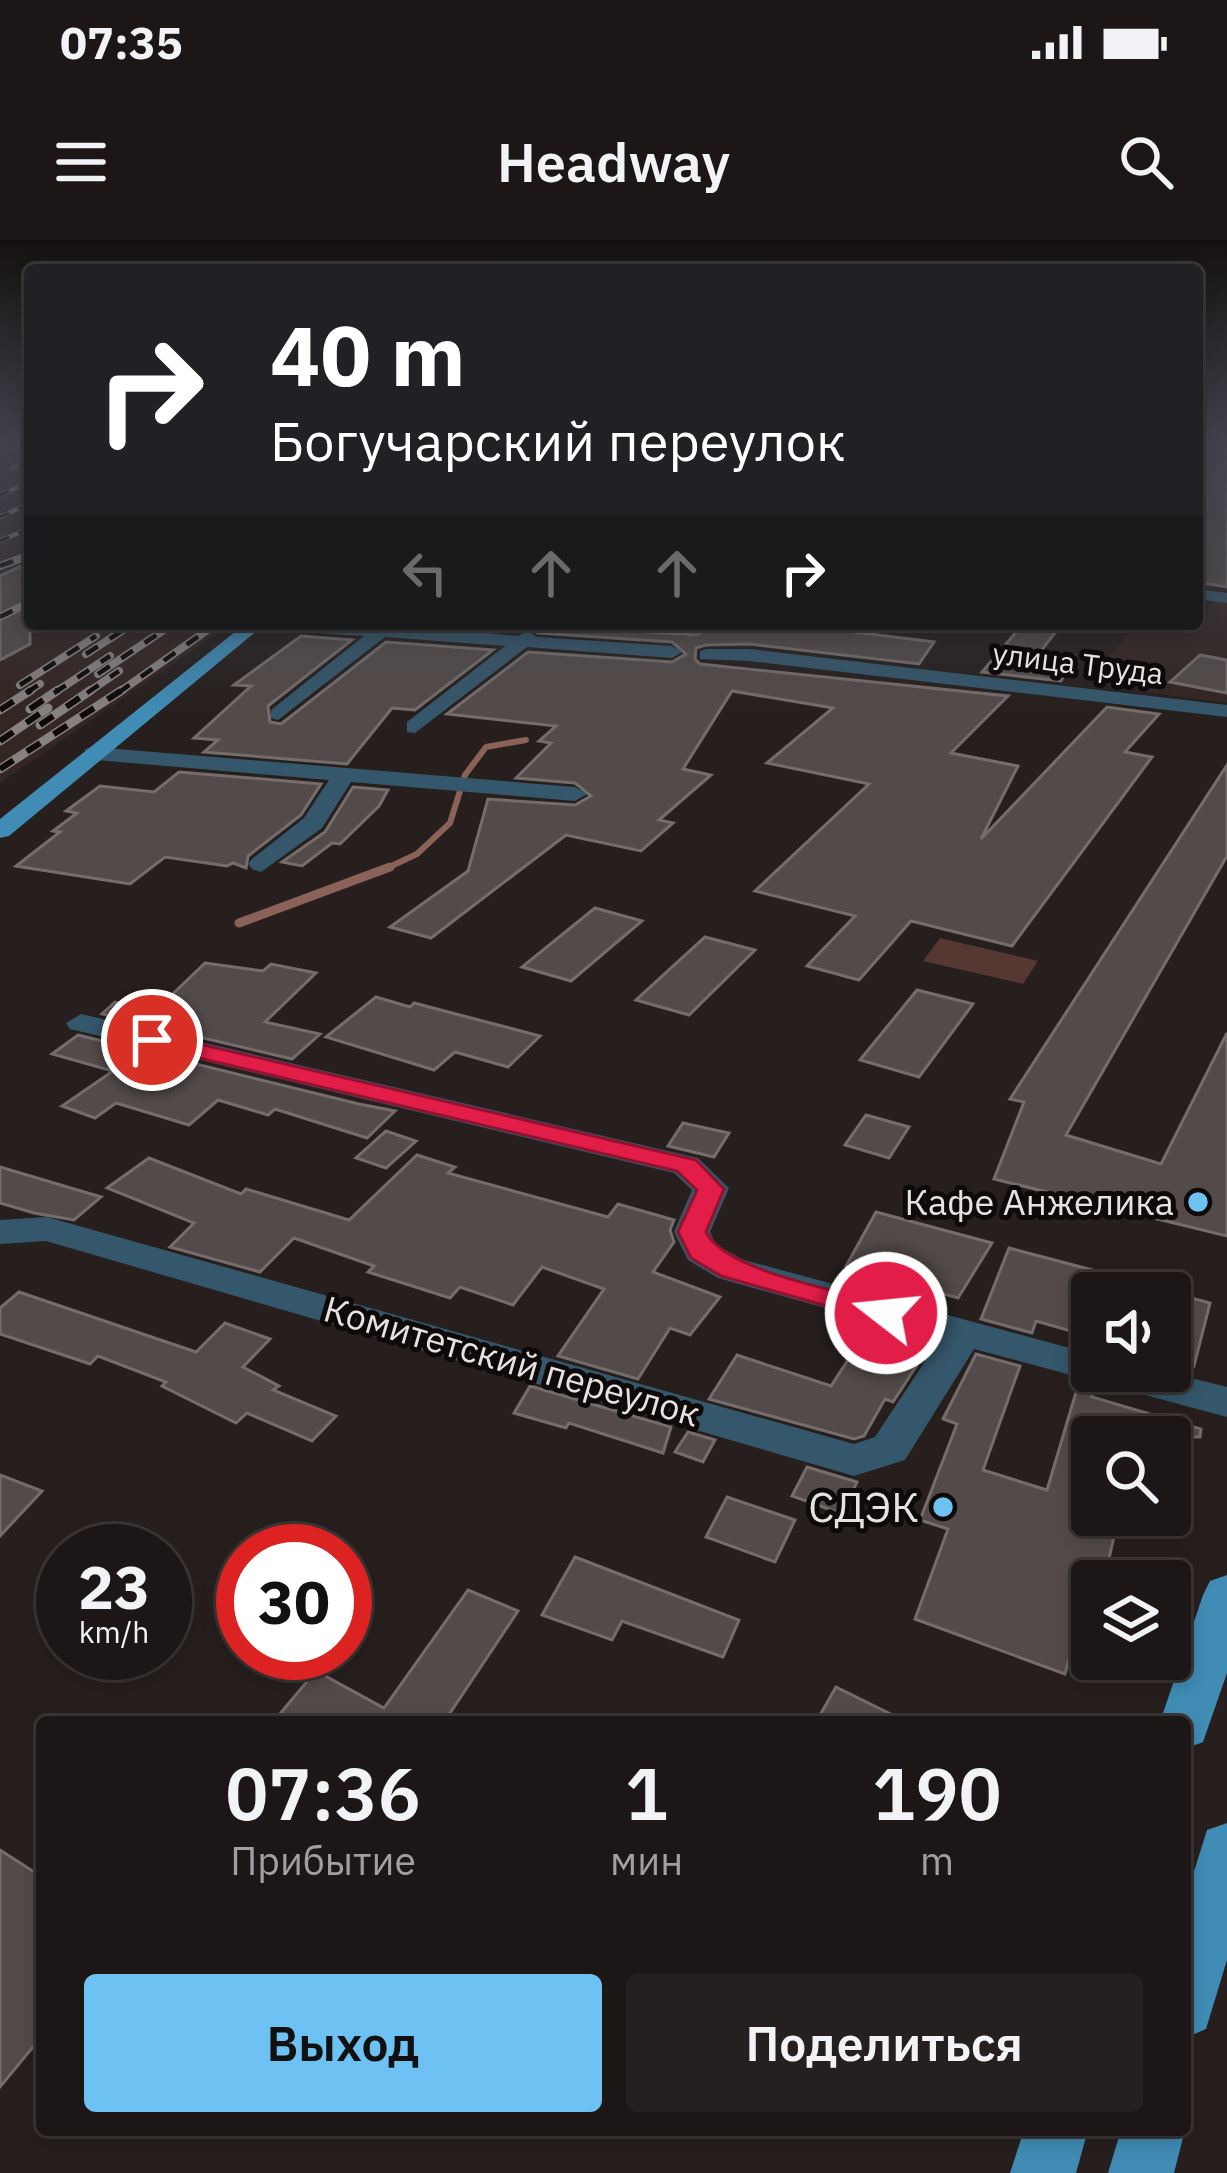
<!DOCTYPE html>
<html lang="ru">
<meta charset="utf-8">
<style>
body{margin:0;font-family:"IBM Plex Sans",sans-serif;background:#25201f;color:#f1f3f6;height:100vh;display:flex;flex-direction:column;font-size:45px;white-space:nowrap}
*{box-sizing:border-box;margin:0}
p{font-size:39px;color:#a09fa1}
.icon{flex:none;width:66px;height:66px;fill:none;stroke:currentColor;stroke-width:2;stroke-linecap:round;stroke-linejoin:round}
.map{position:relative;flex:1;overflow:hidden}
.details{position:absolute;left:36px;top:1476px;width:1155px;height:420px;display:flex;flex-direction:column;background:#1c1716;border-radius:12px;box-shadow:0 6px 18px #0003,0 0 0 3px #3a3635}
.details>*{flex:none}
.guide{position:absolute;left:24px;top:24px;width:1179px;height:366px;border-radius:12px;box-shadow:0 6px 18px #0003,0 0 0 3px #3a3635;background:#202124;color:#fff;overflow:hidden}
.buttons{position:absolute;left:1071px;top:1032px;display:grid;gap:24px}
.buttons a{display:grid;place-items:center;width:120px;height:120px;border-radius:12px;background:#1c1716;box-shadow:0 6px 18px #0003,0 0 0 3px #3a3635;font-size:60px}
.speed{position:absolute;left:36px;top:1284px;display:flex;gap:24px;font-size:60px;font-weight:700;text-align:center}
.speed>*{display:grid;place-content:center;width:156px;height:156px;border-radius:50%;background:#1c1716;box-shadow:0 6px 18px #0003,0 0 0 3px #3a3635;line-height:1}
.speed small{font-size:30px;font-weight:400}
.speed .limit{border:18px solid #d22;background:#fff;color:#111}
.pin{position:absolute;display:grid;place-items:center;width:102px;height:102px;color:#fff;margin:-51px;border:6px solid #fff;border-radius:50%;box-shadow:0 3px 12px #0007}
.me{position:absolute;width:132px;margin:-66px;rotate:286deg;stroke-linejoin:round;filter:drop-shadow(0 0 9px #0008)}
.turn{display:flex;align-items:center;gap:42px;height:252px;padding:0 48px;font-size:54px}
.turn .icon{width:156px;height:156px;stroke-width:2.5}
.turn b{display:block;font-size:84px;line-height:102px}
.lanes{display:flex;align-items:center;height:114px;padding:0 48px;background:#0003;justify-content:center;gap:60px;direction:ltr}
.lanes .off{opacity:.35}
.eta{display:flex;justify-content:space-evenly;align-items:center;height:204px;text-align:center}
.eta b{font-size:72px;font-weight:600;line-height:84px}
.action{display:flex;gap:24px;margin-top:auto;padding:24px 48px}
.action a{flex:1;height:138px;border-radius:12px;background:#6dc2f3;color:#111;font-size:48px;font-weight:600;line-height:138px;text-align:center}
.action a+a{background:#25201f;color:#f1f3f6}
.status{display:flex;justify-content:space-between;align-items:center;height:84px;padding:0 60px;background:#1c1716;direction:ltr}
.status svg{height:33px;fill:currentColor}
header{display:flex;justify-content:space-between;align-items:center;height:156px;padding:0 48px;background:#1c1716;font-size:54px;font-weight:600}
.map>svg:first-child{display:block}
</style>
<div class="status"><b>07:35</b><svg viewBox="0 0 49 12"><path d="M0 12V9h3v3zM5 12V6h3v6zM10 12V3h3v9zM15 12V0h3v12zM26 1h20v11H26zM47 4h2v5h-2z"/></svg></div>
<header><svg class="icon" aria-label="menu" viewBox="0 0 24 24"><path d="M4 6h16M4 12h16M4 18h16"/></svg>Headway<svg class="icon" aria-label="search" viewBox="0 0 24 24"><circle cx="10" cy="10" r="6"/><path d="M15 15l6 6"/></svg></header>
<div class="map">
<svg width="1227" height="1933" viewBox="0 0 1227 1933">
<rect width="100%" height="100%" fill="#261f1d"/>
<!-- built -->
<g fill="#332623">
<polygon points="0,201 30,201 30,384 231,384 0,543"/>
<polygon points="1214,359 1227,361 1227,463 1145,452 1157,439 1098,429 1138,384 1197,384 1197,370 1208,369"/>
</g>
<!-- green -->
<polygon fill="#553831" points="940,698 1038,721 1023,744 923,721"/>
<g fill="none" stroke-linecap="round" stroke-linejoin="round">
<!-- stream-far1 -->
<polyline stroke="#8a6257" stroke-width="6" points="383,630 417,614 450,583 465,535 486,507 526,500"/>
<!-- stream -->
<polyline stroke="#8a6257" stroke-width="9" points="239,683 390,627"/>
</g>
<!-- building -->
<g fill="#534b49" stroke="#756d6b" stroke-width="3">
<polygon points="1197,204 1227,208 1227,347 1197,342"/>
<polygon points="30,322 30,404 0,420 0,336"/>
<polygon points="512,384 698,395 707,384 790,384 934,402 919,424 749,404 706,405 696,408 695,419 700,424 1008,456 951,513 1018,526 981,599 1107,467 1159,474 1125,512 1152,517 1012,706 911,681 859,740 807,726 855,676 755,651 869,544 767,523 833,468 732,451 683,529 711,535 659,580 673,583 641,611 566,595 431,698 390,687 468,631 488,559 575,565 591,556 575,543 516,538 551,503 539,501 556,486 447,474 528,412 672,422 686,414 672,402 538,393 530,387 504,390"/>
<polygon points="1023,384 1062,384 1040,412 1074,416 1061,441 982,432"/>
<polygon points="301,396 352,400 268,466 270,482 281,484 386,402 493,410 415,470 392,468 347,524 204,512 218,500 194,498 251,446 234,445"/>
<polygon points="1200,415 1227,420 1227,453 1170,442"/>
<polygon points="1227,525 1227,616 1066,895 1161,924 1227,793 1227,996 994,939 1024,862 1010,859"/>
<polygon points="179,532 321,544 301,575 248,616 246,628 233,623 227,626 165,617 130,644 16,626 60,592 53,591 77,573 66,571 100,546 154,552"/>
<polygon points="353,547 388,550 379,566 340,604 332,603 302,626 282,622 325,592"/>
<polygon points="595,668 642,681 571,741 522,727"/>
<polygon points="705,697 755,710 689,775 636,760"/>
<polygon points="205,723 263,731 271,724 316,733 265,782 320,794 292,819 102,774 115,762 156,770"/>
<polygon points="917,750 973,764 919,837 860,820"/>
<polygon points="376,757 410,767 414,763 540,796 508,827 455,812 434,830 326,797"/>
<polygon points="78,795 359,864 395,871 367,898 275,869 268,875 218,860 189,885 116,863 95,878 62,866 113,831 52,814"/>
<polygon points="866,875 909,887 889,918 845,905"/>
<polygon points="683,883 729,893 714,917 668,906"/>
<polygon points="386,891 416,901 386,928 356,918"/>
<polygon points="417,915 455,927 448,933 608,977 618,964 674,980 670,990 674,1002 653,1032 720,1057 690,1095 670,1088 638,1139 558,1116 604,1049 542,1027 513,1065 460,1047 450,1058 368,1032 374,1026 294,998 260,1032 170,1007 194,983 107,948 149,918 241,954 246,949 349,980"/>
<polygon points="0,927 101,957 74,980 34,973 0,963"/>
<polygon points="876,972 992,1003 958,1058 846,1026"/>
<polygon points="1009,1008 1092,1030 1092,1097 1036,1081 1032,1093 981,1079"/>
<polygon points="19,1052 196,1112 225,1083 270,1099 243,1127 279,1146 273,1150 336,1176 312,1201 247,1173 236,1183 162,1146 166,1142 98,1116 90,1124 0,1094 0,1068"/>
<polygon points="1170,1052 1210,1063 1194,1126 1170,1119"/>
<polygon points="859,1103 917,1125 893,1162 885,1159 864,1196 854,1199 709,1159 737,1115 831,1146"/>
<polygon points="976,1114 1020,1126 983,1230 1047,1250 1079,1142 1092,1145 1092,1157 1201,1189 1200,1197 1092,1197 1092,1275 1119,1275 1104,1340 1092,1336 1065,1434 915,1379 948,1289 920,1280 957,1184 943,1179"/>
<polygon points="530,1146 671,1187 663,1213 569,1183 566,1188 514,1173"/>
<polygon points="688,1192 715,1200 703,1222 675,1212"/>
<polygon points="807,1227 857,1242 842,1274 792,1256"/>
<polygon points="0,1235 42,1251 0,1296"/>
<polygon points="727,1257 795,1280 775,1322 706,1297"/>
<polygon points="575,1317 739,1380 723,1417 622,1381 612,1400 542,1375"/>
<polygon points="468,1350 518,1371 444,1482 273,1482 316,1431 384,1468"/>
<polygon points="836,1447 907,1482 816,1482"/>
<polygon points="0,1610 42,1637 42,1796 0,1847"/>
</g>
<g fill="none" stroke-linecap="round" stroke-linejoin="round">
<!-- minor -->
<g fill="#35576b" fill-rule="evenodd">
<polygon points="1197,349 1227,353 1227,363 1197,359"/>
<polygon points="264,384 396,384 518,396 528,391 537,397 672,406 682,412 672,418 527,407 415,493 407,492 407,482 505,406 385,397 278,480 271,478 271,470 364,396 273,390"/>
<polygon points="707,409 749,409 1227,465 1227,477 749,421 700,419 700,411"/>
<polygon points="93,507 575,547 587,554 575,561 351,542 322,588 261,632 252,629 248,624 252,619 304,578 329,540 85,519 85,509"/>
<polygon points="81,774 698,918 729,948 710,992 716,1005 744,1020 1092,1114 1092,1131 1163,1131 1227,1147 1227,1177 974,1109 905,1220 854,1236 46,1001 0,1004 0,980 47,977 854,1204 875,1197 939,1100 718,1038 688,1020 674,992 692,950 674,933 70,789 66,783"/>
</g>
<!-- major -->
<g fill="#408cb5" fill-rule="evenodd">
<polygon points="245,384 265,384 9,596 0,598 0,579"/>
<polygon points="1227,1335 1227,1433 1203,1502 1185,1509 1185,1482 1160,1482 1203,1355 1210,1341"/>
<polygon points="1227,1583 1227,1720 1206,1789 1185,1798 1185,1660 1207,1590"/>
<polygon points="1024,1890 1088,1890 1076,1933 1010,1933"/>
<polygon points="1121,1890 1185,1890 1174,1933 1108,1933"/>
</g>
<!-- rail-far2 casing -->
<g stroke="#878180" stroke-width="4.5">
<g id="rail-far2">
<polyline points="0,214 30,202"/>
<polyline points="0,233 30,221"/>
<polyline points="0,255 30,242"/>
<polyline points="0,277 30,263"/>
<polyline points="0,301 30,288"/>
</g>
</g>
<!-- rail-far1 casing -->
<g stroke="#878180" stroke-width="8">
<g id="rail-far1">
<polyline points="0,326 30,315"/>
<polyline points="0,377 30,362"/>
<polyline points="86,414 133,384"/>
<polyline points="98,434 173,384"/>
<polyline points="20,445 96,396"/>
<polyline points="26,453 40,444"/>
<polyline points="54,453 110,416"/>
<polyline points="87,453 119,431"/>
<polyline points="118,453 216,384"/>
</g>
</g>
<!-- rail casing -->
<g stroke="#878180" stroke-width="9">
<g id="rail">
<polyline points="30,469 58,450"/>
<polyline points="0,470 31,450"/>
<polyline points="40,485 91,450"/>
<polyline points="0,501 48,468"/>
<polyline points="0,529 122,450"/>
</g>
</g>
<!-- rail-far2 -->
<use href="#rail-far2" stroke="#0d0a09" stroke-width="3" stroke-dasharray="10" stroke-linecap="butt"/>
<!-- rail-far1 -->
<use href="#rail-far1" stroke="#0d0a09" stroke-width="4.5" stroke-dasharray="14" stroke-linecap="butt"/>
<!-- rail -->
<use href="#rail" stroke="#0d0a09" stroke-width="6" stroke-dasharray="16" stroke-linecap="butt"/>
</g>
<!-- sky -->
<linearGradient id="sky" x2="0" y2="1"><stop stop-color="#151110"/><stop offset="0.43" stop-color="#41424c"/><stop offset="1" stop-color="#41424c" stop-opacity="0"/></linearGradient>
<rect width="1227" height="472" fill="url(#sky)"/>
<!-- route -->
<path fill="#e11d48" stroke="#92132f" stroke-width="3" d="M152,793L696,920L724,949L706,992C726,1033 851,1053 896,1066L901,1073L886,1083L721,1036L691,1018L678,992L697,950L677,931L144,805L141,800Z"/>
<!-- markers -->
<g fill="#6dc2f3" stroke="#0d0a09" stroke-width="4.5">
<circle cx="1198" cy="962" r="12"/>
<circle cx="943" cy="1267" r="12"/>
</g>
<g text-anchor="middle" stroke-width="10" stroke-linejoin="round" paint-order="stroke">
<!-- far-street labels -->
<g font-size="30" fill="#e7e2e1" stroke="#0d0a09">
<text transform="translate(1078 424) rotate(7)" y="10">улица Труда</text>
</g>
<!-- poi labels -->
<g font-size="36" fill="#e7e2e1" stroke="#0d0a09" text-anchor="end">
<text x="1174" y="975">Кафе Анжелика</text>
</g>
<!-- street labels -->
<g font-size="36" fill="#e7e2e1" stroke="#0d0a09">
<text transform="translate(512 1121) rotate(16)" y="13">Комитетский переулок</text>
</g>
<!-- near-poi labels -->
<g font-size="42" fill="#e7e2e1" stroke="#0d0a09" text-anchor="end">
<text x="919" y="1282">СДЭК</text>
</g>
</g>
</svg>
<div class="buttons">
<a><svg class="icon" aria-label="sound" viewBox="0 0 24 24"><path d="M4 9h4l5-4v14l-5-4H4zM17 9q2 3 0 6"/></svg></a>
<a><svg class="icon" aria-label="search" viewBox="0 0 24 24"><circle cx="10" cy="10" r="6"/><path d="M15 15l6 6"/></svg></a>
<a><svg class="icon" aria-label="layers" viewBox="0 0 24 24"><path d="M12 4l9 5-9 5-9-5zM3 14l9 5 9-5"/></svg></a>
</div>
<div class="speed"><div>23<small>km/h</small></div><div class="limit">30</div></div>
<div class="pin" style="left:152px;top:800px;background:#d93025"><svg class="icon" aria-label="arrive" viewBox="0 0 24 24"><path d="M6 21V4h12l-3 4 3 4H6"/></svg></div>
<svg class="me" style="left:886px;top:1073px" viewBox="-20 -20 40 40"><circle r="17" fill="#e11d48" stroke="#fff" stroke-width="3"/><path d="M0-11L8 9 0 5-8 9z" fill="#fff"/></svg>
<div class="guide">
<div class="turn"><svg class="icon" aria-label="right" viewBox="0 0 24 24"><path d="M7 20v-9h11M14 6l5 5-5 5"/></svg><div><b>40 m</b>Богучарский переулок</div></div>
<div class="lanes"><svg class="icon off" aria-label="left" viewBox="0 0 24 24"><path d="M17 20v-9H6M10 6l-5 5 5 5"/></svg><svg class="icon off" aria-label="ahead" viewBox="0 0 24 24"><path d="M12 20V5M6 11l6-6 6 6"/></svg><svg class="icon off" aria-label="ahead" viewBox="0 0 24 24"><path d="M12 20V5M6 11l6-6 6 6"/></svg><svg class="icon" aria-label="right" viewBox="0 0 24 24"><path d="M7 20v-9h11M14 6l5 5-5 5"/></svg></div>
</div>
<section class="details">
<div class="eta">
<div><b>07:36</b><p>Прибытие</p></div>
<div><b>1</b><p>мин</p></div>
<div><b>190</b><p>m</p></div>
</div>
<div class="action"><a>Выход</a><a>Поделиться</a></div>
</section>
</div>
